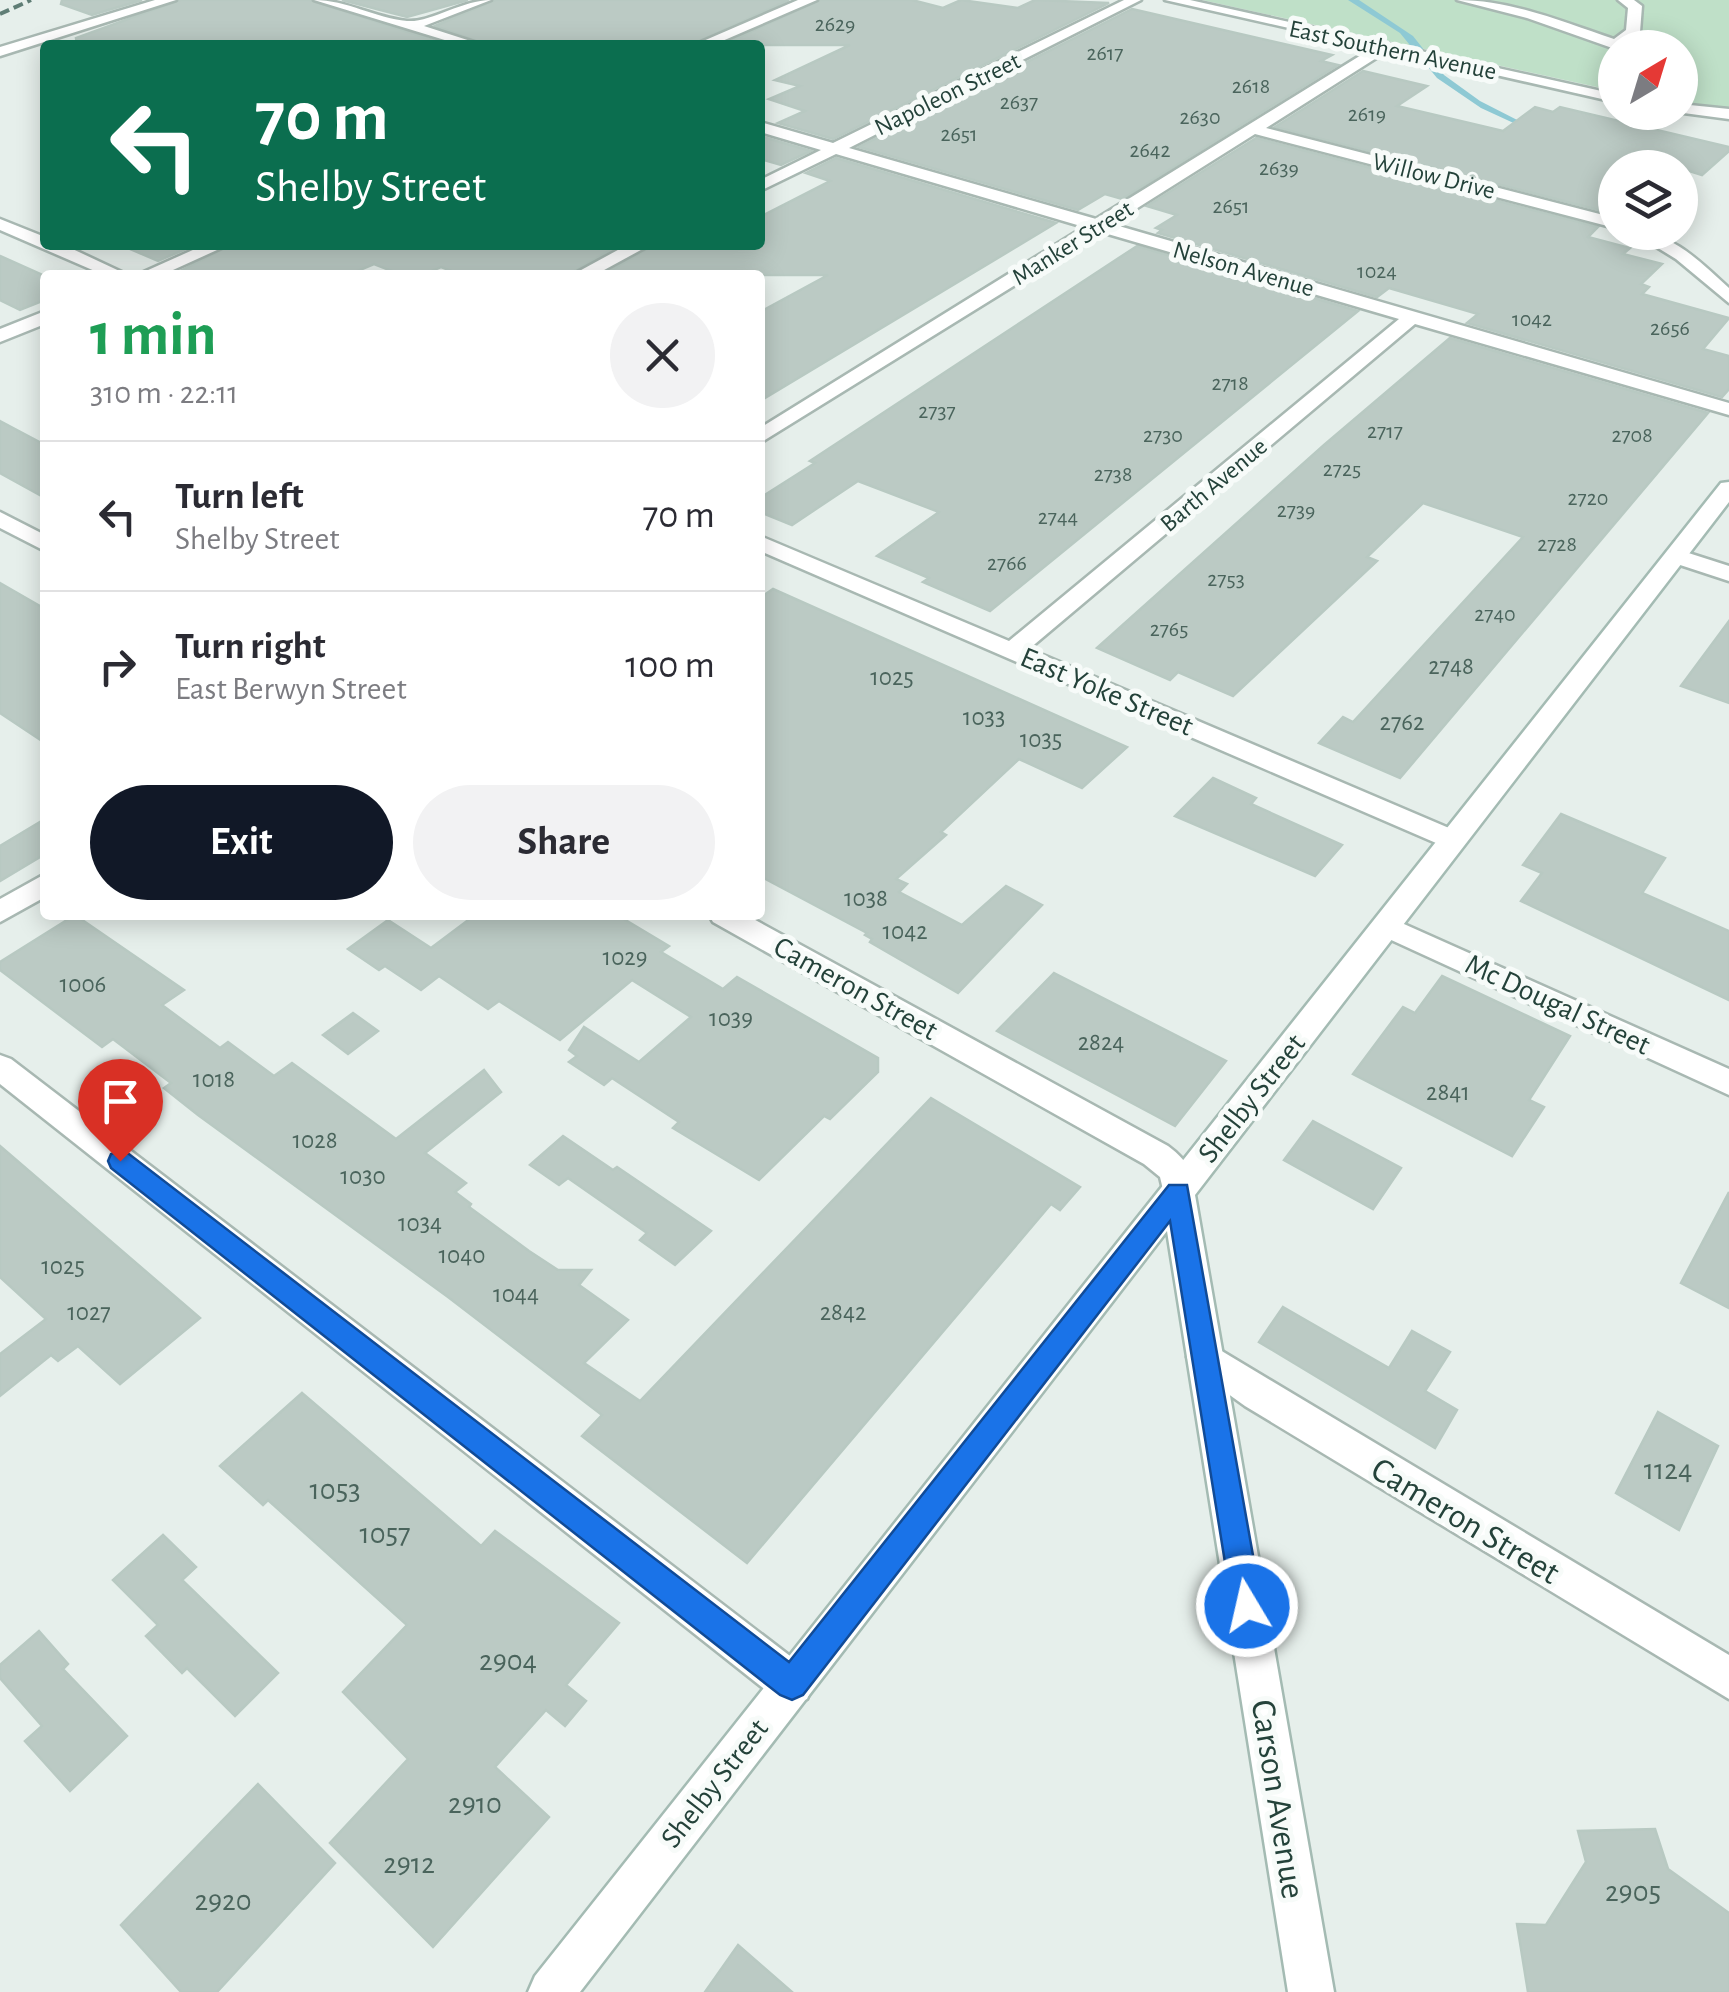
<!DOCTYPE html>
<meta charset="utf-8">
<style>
body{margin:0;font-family:"Alegreya Sans",sans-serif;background:#f2f2f3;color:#2b2b33;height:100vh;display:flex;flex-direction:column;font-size:38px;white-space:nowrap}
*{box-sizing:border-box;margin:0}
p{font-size:32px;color:#7c7c81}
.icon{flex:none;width:55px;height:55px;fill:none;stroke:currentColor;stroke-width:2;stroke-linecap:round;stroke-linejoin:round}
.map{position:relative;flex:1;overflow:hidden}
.side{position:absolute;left:40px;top:270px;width:725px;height:650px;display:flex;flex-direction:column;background:#fff;border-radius:10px;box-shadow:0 5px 25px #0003}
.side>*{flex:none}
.top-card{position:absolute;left:40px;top:40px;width:725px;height:210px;border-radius:10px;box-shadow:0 5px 25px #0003;background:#0b6e4f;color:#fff;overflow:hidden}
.needle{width:65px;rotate:38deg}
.controls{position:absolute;left:1598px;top:30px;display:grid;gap:20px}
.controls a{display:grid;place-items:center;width:100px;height:100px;border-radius:50%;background:#fff;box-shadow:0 5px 25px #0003;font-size:50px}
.pin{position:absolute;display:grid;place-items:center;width:85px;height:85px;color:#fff;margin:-102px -42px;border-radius:50% 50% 50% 0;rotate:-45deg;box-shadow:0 0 10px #0007}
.pin .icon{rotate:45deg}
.me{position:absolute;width:110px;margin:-55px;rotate:351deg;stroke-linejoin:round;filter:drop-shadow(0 0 8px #0008)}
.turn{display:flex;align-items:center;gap:35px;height:210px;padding:0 50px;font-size:45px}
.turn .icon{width:130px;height:130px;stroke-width:2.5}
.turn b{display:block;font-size:70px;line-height:85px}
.round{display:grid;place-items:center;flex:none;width:105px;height:105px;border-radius:52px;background:#f2f2f3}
.head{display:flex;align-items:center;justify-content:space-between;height:170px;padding:0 50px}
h1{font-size:60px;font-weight:600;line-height:75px;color:#1e9e55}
.primary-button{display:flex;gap:20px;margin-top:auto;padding:20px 50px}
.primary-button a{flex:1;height:115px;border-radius:60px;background:#111827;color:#fff;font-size:40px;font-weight:600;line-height:115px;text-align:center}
.primary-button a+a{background:#f2f2f3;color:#2b2b33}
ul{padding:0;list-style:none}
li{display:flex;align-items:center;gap:30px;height:150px;padding:0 50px;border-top:2px solid #e1e1e2}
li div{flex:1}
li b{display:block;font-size:38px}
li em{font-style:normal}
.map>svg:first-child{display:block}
</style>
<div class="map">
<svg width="1729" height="1992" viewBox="0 0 1729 1992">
<rect width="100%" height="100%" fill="#e6efeb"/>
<!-- green -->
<polygon fill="#bfe0c8" points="1202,0 1729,0 1729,111 1680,104 1680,48 1615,48 1615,91"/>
<!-- water -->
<polygon fill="#8ec9d4" points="1348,0 1359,0 1413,36 1444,75 1480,101 1615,170 1481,108 1437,78 1400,33"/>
<!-- building -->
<g fill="#bbcac4" stroke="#b8c9c2" stroke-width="2.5">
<polygon points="62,0 142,0 92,15 61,4"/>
<polygon points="180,0 310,0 448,45 77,45 76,38"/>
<polygon points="342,0 468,0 407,17"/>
<polygon points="495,0 789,0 691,45 487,45 435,26"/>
<polygon points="820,0 912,0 943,8 961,0 1018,8 1035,0 1109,3 833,139 778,123 805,111 769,99 800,86 775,80 850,45 722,45"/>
<polygon points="1132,9 1332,55 1321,61 1338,65 1122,199 1105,194 1078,210 859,147"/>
<polygon points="1363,71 1427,86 1397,106 1503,131 1535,107 1553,112 1560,107 1729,147 1729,151 1702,175 1680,168 1615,168 1614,214 1275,127"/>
<polygon points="760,136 811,151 781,165 760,159"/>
<polygon points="1256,138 1598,227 1588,237 1630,248 1623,254 1662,264 1641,284 1649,287 1642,294 1729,318 1703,349 1729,356 1729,389 1722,397 1467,323 1478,314 1389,288 1377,297 1158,233 1162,230 1156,228 1177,215 1147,206"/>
<polygon points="836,158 1056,223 760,401 760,312 828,275 603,275 654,245 760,245 760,217 830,181 806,173"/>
<polygon points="121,245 195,245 158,261"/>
<polygon points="231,245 619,245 568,275 462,275 441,267 422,275 402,275 374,264 348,275 190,275 180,271"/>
<polygon points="1137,246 1358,311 990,611 923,582 929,578 877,556 939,512 858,481 792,525 760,512 760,498 815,463 810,461"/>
<polygon points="0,256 45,276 45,300 20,310 0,300"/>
<polygon points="1450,338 1708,413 1400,778 1319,743 1343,717 1353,722 1523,537 1423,503 1367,557 1377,561 1233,696 1178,672 1170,680 1097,648 1324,445"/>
<polygon points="0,421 45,445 45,498 0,473"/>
<polygon points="0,583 45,609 45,743 0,713"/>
<polygon points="773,589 1127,747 1082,788 1019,759 941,832 946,835 896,879 907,884 899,892 962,925 1006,886 1042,905 958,993 870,942 872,939 865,935 867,933 760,876 760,598"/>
<polygon points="1729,621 1729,703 1681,686"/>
<polygon points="1213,778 1256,798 1251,804 1342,845 1315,876 1175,816"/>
<polygon points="1561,814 1665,858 1642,893 1729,931 1729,1000 1521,901 1542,873 1523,865"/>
<polygon points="45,819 45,854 0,881 0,846"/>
<polygon points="75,915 184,990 162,1005 220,1048 228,1042 274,1076 292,1063 396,1139 484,1070 501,1092 425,1153 466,1183 455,1192 471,1204 469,1207 529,1251 558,1270 591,1270 579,1285 628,1320 584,1363 640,1401 931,1098 1080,1187 1060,1210 1051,1204 747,1563 582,1436 602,1415 448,1297 198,1115 164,1088 171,1083 113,1039 102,1047 0,970 0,962"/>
<polygon points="475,915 617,915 669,946 661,952 723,989 737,977 878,1058 878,1072 830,1119 824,1116 759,1180 673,1128 679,1122 612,1078 604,1085 569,1062 577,1056 569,1050 584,1027 639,1062 691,1017 632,980 560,1040 499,1001 488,1009 439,976 421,990 385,966 379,970 348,949 388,920 431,948"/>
<polygon points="1054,973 1226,1061 1175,1126 997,1031"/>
<polygon points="1442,976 1570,1036 1529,1100 1544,1107 1512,1156 1353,1074 1403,1007 1415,1013"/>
<polygon points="353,1013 378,1031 348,1054 323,1035"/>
<polygon points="1313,1121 1401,1168 1373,1209 1284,1160"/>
<polygon points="563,1136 613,1170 617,1167 711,1231 675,1265 640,1240 647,1233 568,1178 559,1185 530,1165"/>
<polygon points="0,1146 200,1318 120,1384 78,1346 58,1361 51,1355 0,1396 0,1354 46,1319 0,1277"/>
<polygon points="1729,1192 1729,1308 1681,1283"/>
<polygon points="1283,1307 1389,1368 1412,1331 1450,1352 1425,1391 1457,1410 1435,1448 1259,1342"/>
<polygon points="302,1393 481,1546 495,1531 619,1623 566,1685 586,1701 565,1726 546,1710 495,1767 549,1817 433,1947 330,1843 408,1759 343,1692 407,1625 268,1500 263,1505 220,1466"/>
<polygon points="1658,1412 1718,1446 1679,1530 1616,1493"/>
<polygon points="163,1535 196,1567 182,1580 278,1673 235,1716 187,1668 182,1673 146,1636 158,1625 113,1580"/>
<polygon points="39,1631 68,1664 63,1669 127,1736 70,1791 25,1741 42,1726 0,1678 0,1665"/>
<polygon points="258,1784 335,1863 217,1992 181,1992 121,1925"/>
<polygon points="1655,1829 1668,1869 1729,1913 1729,1992 1528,1992 1517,1924 1546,1925 1586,1862 1578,1831"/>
<polygon points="738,1945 792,1992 705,1992"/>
</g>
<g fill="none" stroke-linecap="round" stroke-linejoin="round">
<!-- minor casing -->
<g stroke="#a8b8b2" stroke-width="5">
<g id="minor">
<polygon points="155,0 176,0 0,56 0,47"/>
<path d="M314,0C347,0 375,18 407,21C430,23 462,0 491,0L424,26L483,45H461Z"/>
<polygon points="798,0 817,0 713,45 694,45"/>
<polygon points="1124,0 1141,0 849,148 1096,219 1379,44 1389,44 1389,50 1266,128 1615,218 1615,228 1255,134 1112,224 1729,403 1729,415 1415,324 1029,649 1463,834 1467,840 1463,846 1443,846 760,551 760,536 1009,641 1399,319 1101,232 760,443 760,428 1084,227 836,154 760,191 760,180 821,150 760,132 760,122 833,143"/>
<path d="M1457,0C1512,0 1563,22 1614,39L1626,30L1628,8L1618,0H1634L1642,6L1640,32L1626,44L1632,48L1615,49L1527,18Z"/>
<polygon points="1680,72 1694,79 1694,85 1680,83"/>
<polygon points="0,219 45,237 45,245 64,245 128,275 104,275 0,230"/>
<path d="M1632,232C1673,232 1700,262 1729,288V303L1676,259Z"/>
<polygon points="204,245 228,245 162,275 137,275"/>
<polygon points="627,245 650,245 595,275 572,275"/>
<polygon points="45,311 45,324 0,342 0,329"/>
<polygon points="0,512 45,535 45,551 0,528"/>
<polygon points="1676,549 1729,566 1729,581 1668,561 1665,556 1668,551"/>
<polygon points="45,874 45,897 0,922 0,899"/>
<path d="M709,915H746L1168,1146C1186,1159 1201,1179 1190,1202L1178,1206L1166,1202L1160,1177L1144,1164L713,922Z"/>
<polygon points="1386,916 1729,1069 1729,1095 1376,933 1372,926 1376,919"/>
<polygon points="0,1055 11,1059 807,1669 813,1684 807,1699 792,1705 777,1699 0,1084"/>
<polygon points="1205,1341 1729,1655 1729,1699 1245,1406 1192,1368 1187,1357 1192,1346"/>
</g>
</g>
<!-- tertiary casing -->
<g stroke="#a8b8b2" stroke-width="5">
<g id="tertiary">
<polygon points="1165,0 1190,0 1615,94 1615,102"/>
<polygon points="1680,104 1729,109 1729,119 1676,112 1680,112"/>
</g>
</g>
<!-- secondary casing -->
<g stroke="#a4bbb3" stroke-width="5">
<polygon id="secondary" points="1729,482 1729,502 1195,1195 1334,1992 1288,1992 1167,1231 580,1992 528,1992 535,1976 1721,483"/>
</g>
<!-- minor -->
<use href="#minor" fill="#fff" fill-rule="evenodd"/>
<!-- tertiary -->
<use href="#tertiary" fill="#fff" fill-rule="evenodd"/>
<!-- secondary -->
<use href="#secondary" fill="#fff" fill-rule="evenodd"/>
<!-- rail -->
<polyline stroke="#5f7d75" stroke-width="4" stroke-dasharray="10 5" stroke-linecap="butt" points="0,14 31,0"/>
</g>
<!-- route -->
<polygon fill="#1a73e8" stroke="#114b97" stroke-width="2.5" points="120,1151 129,1154 789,1662 1169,1185 1187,1185 1262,1606 1258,1617 1247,1621 1236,1617 1232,1606 1170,1221 803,1695 792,1700 780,1695 111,1168 108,1161 111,1154"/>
<g text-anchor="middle" stroke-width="10" stroke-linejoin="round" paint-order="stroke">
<!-- far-number labels -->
<g font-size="22" fill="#4a645c">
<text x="835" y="31">2629</text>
<text x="1105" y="60">2617</text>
<text x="1251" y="93">2618</text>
<text x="1019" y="109">2637</text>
<text x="1367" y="121">2619</text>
<text x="1200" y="124">2630</text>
<text x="959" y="141">2651</text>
<text x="1150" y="157">2642</text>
<text x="1279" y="175">2639</text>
<text x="1231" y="213">2651</text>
<text x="1377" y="278">1024</text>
<text x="1532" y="326">1042</text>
<text x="1670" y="335">2656</text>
<text x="1230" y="390">2718</text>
<text x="937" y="418">2737</text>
<text x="1385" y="438">2717</text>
<text x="1163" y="442">2730</text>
<text x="1632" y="442">2708</text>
<text x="1342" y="476">2725</text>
<text x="1113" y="481">2738</text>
<text x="1588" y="505">2720</text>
<text x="1296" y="517">2739</text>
<text x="1058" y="524">2744</text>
<text x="1557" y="551">2728</text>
<text x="1007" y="570">2766</text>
<text x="1226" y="586">2753</text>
<text x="1495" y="621">2740</text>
<text x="1169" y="636">2765</text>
</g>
<!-- far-street labels -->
<g font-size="25" fill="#24423a" stroke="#f7fbf9">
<text transform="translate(1393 49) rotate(12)" y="9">East Southern Avenue</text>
<text transform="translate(947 93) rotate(-26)" y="9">Napoleon Street</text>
<text transform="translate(1434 175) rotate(14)" y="9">Willow Drive</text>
<text transform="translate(1072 242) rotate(-32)" y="9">Manker Street</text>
<text transform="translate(1244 268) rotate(16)" y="9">Nelson Avenue</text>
<text transform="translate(1213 484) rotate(-40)" y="9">Barth Avenue</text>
</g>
<!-- number labels -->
<g font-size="25" fill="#4a645c">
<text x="1451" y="674">2748</text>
<text x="892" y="685">1025</text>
<text x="984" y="725">1033</text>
<text x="1402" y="730">2762</text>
<text x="1041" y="747">1035</text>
<text x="866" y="906">1038</text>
<text x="905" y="939">1042</text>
<text x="625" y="965">1029</text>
<text x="83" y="992">1006</text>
<text x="731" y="1026">1039</text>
<text x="1101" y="1050">2824</text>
<text x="214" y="1087">1018</text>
<text x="1448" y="1100">2841</text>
<text x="315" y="1148">1028</text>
<text x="363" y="1184">1030</text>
<text x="420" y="1231">1034</text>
<text x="462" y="1263">1040</text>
<text x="63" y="1274">1025</text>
<text x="516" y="1302">1044</text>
<text x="89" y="1320">1027</text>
<text x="843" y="1320">2842</text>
</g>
<!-- street labels -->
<g font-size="30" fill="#24423a" stroke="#f7fbf9">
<text transform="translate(1107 691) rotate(23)" y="10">East Yoke Street</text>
<text transform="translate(856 988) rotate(29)" y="10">Cameron Street</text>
<text transform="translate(1558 1004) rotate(25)" y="10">Mc Dougal Street</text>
<text transform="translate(1251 1098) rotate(-52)" y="10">Shelby Street</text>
<text transform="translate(714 1783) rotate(-52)" y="10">Shelby Street</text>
</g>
<!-- near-number labels -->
<g font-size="30" fill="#4a645c">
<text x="1668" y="1479">1124</text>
<text x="335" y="1499">1053</text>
<text x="385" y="1543">1057</text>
<text x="508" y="1670">2904</text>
<text x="475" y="1813">2910</text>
<text x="409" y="1873">2912</text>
<text x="1633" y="1901">2905</text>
<text x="223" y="1910">2920</text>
</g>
<!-- near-street labels -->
<g font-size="35" fill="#24423a" stroke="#f7fbf9">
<text transform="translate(1466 1520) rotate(31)" y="12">Cameron Street</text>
<text transform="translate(1279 1799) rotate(81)" y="12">Carson Avenue</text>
</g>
</g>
</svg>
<div class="controls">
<a><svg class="needle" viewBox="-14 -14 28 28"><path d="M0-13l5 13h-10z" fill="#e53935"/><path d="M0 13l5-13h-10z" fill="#7c7c81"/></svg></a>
<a><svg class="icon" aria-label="layers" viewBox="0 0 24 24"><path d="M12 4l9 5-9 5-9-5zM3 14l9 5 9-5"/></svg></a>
</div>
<div class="pin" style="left:120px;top:1161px;background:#d93025"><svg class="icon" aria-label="arrive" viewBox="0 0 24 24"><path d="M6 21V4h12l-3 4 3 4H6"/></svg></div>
<svg class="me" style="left:1247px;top:1606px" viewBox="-20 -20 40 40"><circle r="17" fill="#1a73e8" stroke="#fff" stroke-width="3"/><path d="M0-11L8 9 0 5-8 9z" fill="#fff"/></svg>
<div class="top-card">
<div class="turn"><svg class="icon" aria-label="left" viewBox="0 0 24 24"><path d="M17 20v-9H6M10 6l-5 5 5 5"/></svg><div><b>70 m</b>Shelby Street</div></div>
</div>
<section class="side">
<div class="head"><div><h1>1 min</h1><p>310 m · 22:11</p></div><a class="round"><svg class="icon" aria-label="close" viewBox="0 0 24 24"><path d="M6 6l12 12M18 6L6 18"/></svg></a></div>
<ul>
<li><svg class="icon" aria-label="left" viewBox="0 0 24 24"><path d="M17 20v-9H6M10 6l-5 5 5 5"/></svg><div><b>Turn left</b><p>Shelby Street</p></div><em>70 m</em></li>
<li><svg class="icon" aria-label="right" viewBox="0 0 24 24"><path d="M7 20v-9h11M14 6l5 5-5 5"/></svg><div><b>Turn right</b><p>East Berwyn Street</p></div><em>100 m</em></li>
</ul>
<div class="primary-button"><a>Exit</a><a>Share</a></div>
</section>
</div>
